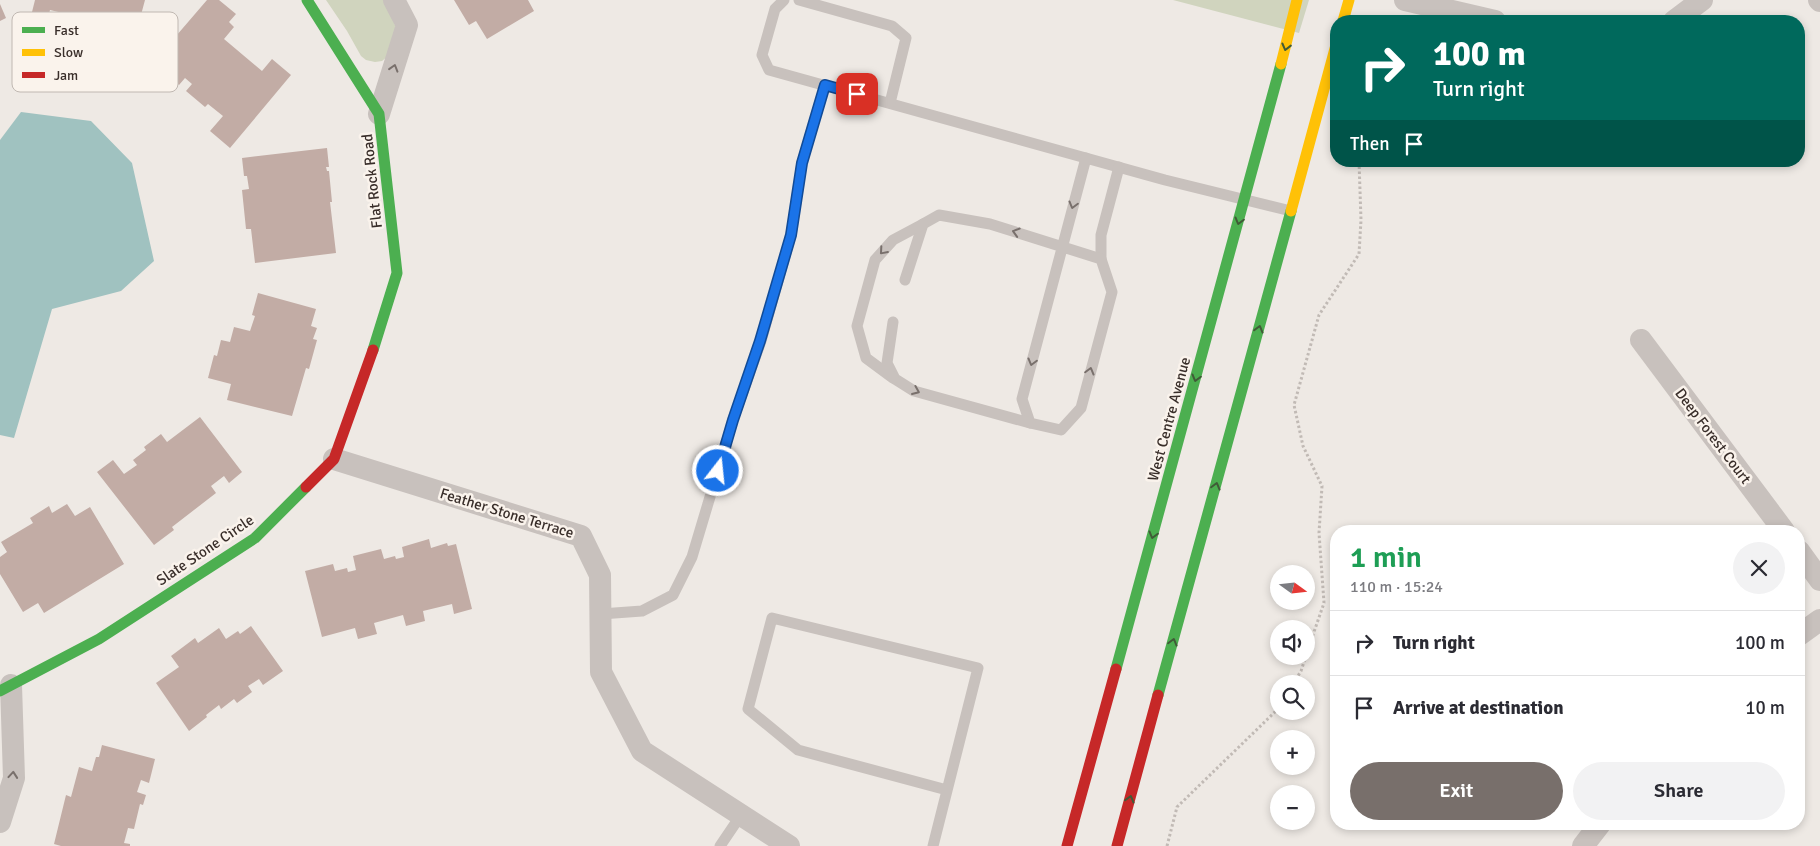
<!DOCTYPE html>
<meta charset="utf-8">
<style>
body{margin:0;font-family:Signika,sans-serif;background:#f2f2f3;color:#2b2b33;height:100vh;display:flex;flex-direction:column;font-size:19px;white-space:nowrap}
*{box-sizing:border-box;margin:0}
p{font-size:16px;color:#7c7c81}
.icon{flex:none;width:28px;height:28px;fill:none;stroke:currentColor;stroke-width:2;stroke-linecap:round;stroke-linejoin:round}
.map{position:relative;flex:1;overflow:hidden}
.sheet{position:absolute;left:1330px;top:525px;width:475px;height:305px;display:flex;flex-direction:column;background:#fff;border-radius:20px;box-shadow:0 2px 8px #0003}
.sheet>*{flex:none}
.hud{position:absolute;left:1330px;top:15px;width:475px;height:152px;border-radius:20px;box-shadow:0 2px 8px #0003;background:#00695c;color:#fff;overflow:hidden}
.needle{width:32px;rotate:105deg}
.tools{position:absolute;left:1270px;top:565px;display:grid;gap:10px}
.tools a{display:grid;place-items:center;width:45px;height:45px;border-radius:50%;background:#fff;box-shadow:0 2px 8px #0003;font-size:25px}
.pin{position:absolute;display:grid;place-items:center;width:42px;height:42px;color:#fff;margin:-21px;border-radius:10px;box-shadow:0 2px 8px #0006}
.me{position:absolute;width:55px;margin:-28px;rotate:16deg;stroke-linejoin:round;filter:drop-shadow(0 0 4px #0008)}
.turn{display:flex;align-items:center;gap:18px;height:105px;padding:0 20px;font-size:22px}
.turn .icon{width:65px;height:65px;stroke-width:2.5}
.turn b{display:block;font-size:35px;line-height:42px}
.then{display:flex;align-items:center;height:48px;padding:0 20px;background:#0003;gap:10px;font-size:19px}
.round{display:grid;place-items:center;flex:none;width:52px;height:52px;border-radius:26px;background:#f2f2f3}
.head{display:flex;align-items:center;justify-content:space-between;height:85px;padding:0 20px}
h1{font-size:30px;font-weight:600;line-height:38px;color:#1e9e55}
.button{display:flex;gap:10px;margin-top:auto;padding:10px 20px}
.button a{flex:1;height:58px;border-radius:30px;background:#786f6b;color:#fff;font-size:20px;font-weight:600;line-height:58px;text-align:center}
.button a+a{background:#f2f2f3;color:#2b2b33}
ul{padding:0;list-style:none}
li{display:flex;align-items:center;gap:15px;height:65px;padding:0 20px;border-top:1px solid #e1e1e2}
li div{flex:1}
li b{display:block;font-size:19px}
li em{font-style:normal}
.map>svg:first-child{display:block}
</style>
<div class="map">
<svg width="1820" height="846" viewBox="0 0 1820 846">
<rect width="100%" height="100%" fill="#eee9e4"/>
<!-- green -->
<g fill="#d0d4be">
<polygon points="326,0 388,0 396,29 388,56 382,61 375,62 366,60 361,56 347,31"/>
<polygon points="1173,0 1309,0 1299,33"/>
</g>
<!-- water -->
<polygon fill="#a0c2c0" points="21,112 91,121 132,163 154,261 121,291 52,309 14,438 0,435 0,140"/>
<!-- building -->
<g fill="#c2aca5">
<polygon points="35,0 145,0 134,41 119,37 123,27 104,22 101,33 65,23 67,14 50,10 47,21 31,16"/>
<polygon points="207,0 219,0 236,14 229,22 234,27 224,39 262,71 272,59 291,75 230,148 210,131 223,116 208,104 205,107 186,91 192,84 185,78 179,85 161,69 172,56 164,50"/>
<polygon points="454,0 528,0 534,11 487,39 476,21 469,25"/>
<polygon points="0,4 6,18 0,21"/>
<polygon points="327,148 329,167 326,167 327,171 329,171 332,202 330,202 336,253 255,263 251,229 246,229 242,190 249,189 247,176 244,176 242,158"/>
<polygon points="258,293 316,309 311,326 317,328 313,339 317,340 309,369 306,368 292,416 227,400 231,384 208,378 214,355 217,356 221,340 230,342 234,327 250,331 255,316 252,315"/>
<polygon points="200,417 242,472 229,483 224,476 211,486 216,493 172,527 174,530 154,545 97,472 113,460 124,474 137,465 133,460 146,450 144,447 161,434 167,442"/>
<polygon points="67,504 75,516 90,507 124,564 44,613 38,603 23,612 0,574 0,557 7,552 1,542 33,523 30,518 49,506 52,513"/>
<polygon points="429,539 431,548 447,543 448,546 456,544 472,609 454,614 452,604 423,611 425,621 406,626 403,615 374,623 377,634 358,639 355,628 322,637 305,571 333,564 335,571 347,568 348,572 356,570 353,556 381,549 384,559 395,556 396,559 404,557 402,547"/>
<polygon points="251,626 283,671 263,685 259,679 248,686 252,692 237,703 234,699 221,709 219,705 206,715 207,717 189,731 156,683 179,667 171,656 195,638 198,643 219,628 226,639 238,631 240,634"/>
<polygon points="102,745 155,759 149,783 141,780 137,792 146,795 143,805 140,804 134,829 128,828 124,843 130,844 130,846 61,846 54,844 66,795 71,797 79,767 92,771 96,757 99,757"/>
</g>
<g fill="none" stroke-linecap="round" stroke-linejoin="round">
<!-- path -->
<g stroke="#c1bab5" stroke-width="3" stroke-dasharray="2.5 2.5" stroke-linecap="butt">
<polyline points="1306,655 1324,603 1319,533 1322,486 1303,446 1294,405 1319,315 1359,254 1361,220 1359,161"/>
<polyline points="1293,684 1301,671 1306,656"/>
<polyline points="1167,846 1177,807 1279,708"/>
</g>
<!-- lane -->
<g stroke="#c8c1bd" stroke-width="11">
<polyline points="784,0 775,9 762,55 769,70 1165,180 1291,211"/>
<polyline points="799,0 892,26 906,38 890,103"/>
<polyline points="1101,259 1101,235 1119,167"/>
<polyline points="905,280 923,224 939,215 990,224 1101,259 1112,292 1081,408 1061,430 1030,423 1022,399 1086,158"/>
<polyline points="893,322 887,363 895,379 914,391 1030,423"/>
<polyline points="893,378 866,358 857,326 875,260 893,240 923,224"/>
<polyline points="601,614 642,611 673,595 692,557 733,420 761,341 791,235 802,163 825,85"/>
<polyline points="720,846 741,815"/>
<polyline points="933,846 978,668 772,618 748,709 798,750 947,790"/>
</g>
<!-- street -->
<g stroke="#c8c1bd" stroke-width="22">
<polyline points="1405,0 1495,21"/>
<polyline points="1819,0 1820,1"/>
<polyline points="1674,21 1702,0"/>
<polyline points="379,114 407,25 394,0"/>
<polyline points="1641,340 1784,531"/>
<polyline points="334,459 581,536 600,575 601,672 642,751 789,846"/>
<polyline points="1799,551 1820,580"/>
<polyline points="1799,635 1820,620"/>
<polyline points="0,822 14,778 11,685"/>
<polyline points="1583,846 1600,824"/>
</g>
<!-- fast -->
<g stroke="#4caf50" stroke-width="11">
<polyline points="307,0 379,114 397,273 373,350"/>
<polyline points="1116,669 1281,64"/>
<polyline points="0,691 99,639 255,538 306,487"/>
<polyline points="1158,695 1291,211"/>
</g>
<!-- slow -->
<g stroke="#ffc107" stroke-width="11">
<polyline points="1343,21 1349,0"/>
<polyline points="1281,64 1297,0"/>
<polyline points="1291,211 1336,45"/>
</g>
<!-- jam -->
<g stroke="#c62828" stroke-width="11">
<polyline points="306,487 334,459 373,350"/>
<polyline points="1067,846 1116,669"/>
<polyline points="1117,846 1158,695"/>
</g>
</g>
<!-- one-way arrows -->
<defs><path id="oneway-chevron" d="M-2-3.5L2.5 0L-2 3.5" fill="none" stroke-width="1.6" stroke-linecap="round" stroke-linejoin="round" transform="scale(1.25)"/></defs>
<g stroke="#405b37">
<use href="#oneway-chevron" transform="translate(1286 47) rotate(104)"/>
<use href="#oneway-chevron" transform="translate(1239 221) rotate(105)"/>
<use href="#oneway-chevron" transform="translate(1259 329) rotate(-75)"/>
<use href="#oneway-chevron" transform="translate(1196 378) rotate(105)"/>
<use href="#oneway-chevron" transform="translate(1216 486) rotate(-75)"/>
<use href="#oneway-chevron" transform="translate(1153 535) rotate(105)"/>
<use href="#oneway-chevron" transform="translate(1173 642) rotate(-75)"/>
<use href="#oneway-chevron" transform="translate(1130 799) rotate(-75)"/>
</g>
<g stroke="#79706c">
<use href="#oneway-chevron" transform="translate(394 68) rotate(-73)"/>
<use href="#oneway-chevron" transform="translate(1073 205) rotate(105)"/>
<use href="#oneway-chevron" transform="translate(1016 232) rotate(-163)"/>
<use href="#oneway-chevron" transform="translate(883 251) rotate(131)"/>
<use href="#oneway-chevron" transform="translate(1032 362) rotate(105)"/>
<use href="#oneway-chevron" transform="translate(1090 371) rotate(-75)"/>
<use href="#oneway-chevron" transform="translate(916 391) rotate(23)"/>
<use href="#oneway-chevron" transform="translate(13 775) rotate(-85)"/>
</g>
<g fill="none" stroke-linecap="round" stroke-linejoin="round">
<!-- route casing -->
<g stroke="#114b97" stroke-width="12">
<polyline id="route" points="718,471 733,420 760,341 791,235 802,163 825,85 857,94"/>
</g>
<!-- route -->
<use href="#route" stroke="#1a73e8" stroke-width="9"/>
</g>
<g text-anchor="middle" stroke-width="5" stroke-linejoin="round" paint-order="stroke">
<!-- street labels -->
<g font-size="15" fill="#392e2a" stroke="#faf3ec">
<text transform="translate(372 181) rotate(-96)" y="5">Flat Rock Road</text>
<text transform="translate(1169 419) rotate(-75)" y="5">West Centre Avenue</text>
<text transform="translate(1713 436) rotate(53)" y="5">Deep Forest Court</text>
<text transform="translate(507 513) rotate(17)" y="5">Feather Stone Terrace</text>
<text transform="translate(205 550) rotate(-34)" y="5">Slate Stone Circle</text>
</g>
</g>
<!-- legend -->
<rect x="12" y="12" width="166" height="80" rx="8" fill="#faf3ec" stroke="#c0b8b2" stroke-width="1"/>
<rect x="22" y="27" width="23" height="6" fill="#4caf50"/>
<rect x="22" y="49" width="23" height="7" fill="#ffc107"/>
<rect x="22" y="72" width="23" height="6" fill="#c62828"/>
<g font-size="14" fill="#392e2a">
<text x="54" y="35">Fast</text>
<text x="54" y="57">Slow</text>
<text x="54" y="80">Jam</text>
</g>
</svg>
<div class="tools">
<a><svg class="needle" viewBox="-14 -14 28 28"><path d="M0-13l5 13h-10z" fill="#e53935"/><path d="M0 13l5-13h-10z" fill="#7c7c81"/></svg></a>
<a><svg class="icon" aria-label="sound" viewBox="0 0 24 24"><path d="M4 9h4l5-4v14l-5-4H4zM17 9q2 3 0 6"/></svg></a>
<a><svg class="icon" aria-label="search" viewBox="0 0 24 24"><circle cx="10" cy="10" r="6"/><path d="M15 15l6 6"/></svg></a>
<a>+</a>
<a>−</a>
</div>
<div class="pin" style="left:857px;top:94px;background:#d93025"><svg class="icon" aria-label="arrive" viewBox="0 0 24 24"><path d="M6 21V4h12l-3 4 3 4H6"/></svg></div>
<svg class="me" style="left:718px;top:471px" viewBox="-20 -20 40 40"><circle r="17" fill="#1a73e8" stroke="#fff" stroke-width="3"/><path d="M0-11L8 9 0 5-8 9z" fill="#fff"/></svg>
<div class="hud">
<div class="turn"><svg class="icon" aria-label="right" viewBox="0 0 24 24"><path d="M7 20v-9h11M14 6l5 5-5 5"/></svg><div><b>100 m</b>Turn right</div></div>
<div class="then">Then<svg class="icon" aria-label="arrive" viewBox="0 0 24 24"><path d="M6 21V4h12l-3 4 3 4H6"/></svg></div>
</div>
<section class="sheet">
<div class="head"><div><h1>1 min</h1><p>110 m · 15:24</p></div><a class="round"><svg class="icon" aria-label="close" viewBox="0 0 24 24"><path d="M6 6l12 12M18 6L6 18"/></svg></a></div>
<ul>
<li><svg class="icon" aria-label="right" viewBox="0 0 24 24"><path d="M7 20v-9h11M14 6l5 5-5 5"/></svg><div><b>Turn right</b></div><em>100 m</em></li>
<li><svg class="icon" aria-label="arrive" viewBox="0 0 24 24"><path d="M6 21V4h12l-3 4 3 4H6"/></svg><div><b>Arrive at destination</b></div><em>10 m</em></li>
</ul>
<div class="button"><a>Exit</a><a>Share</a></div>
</section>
</div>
